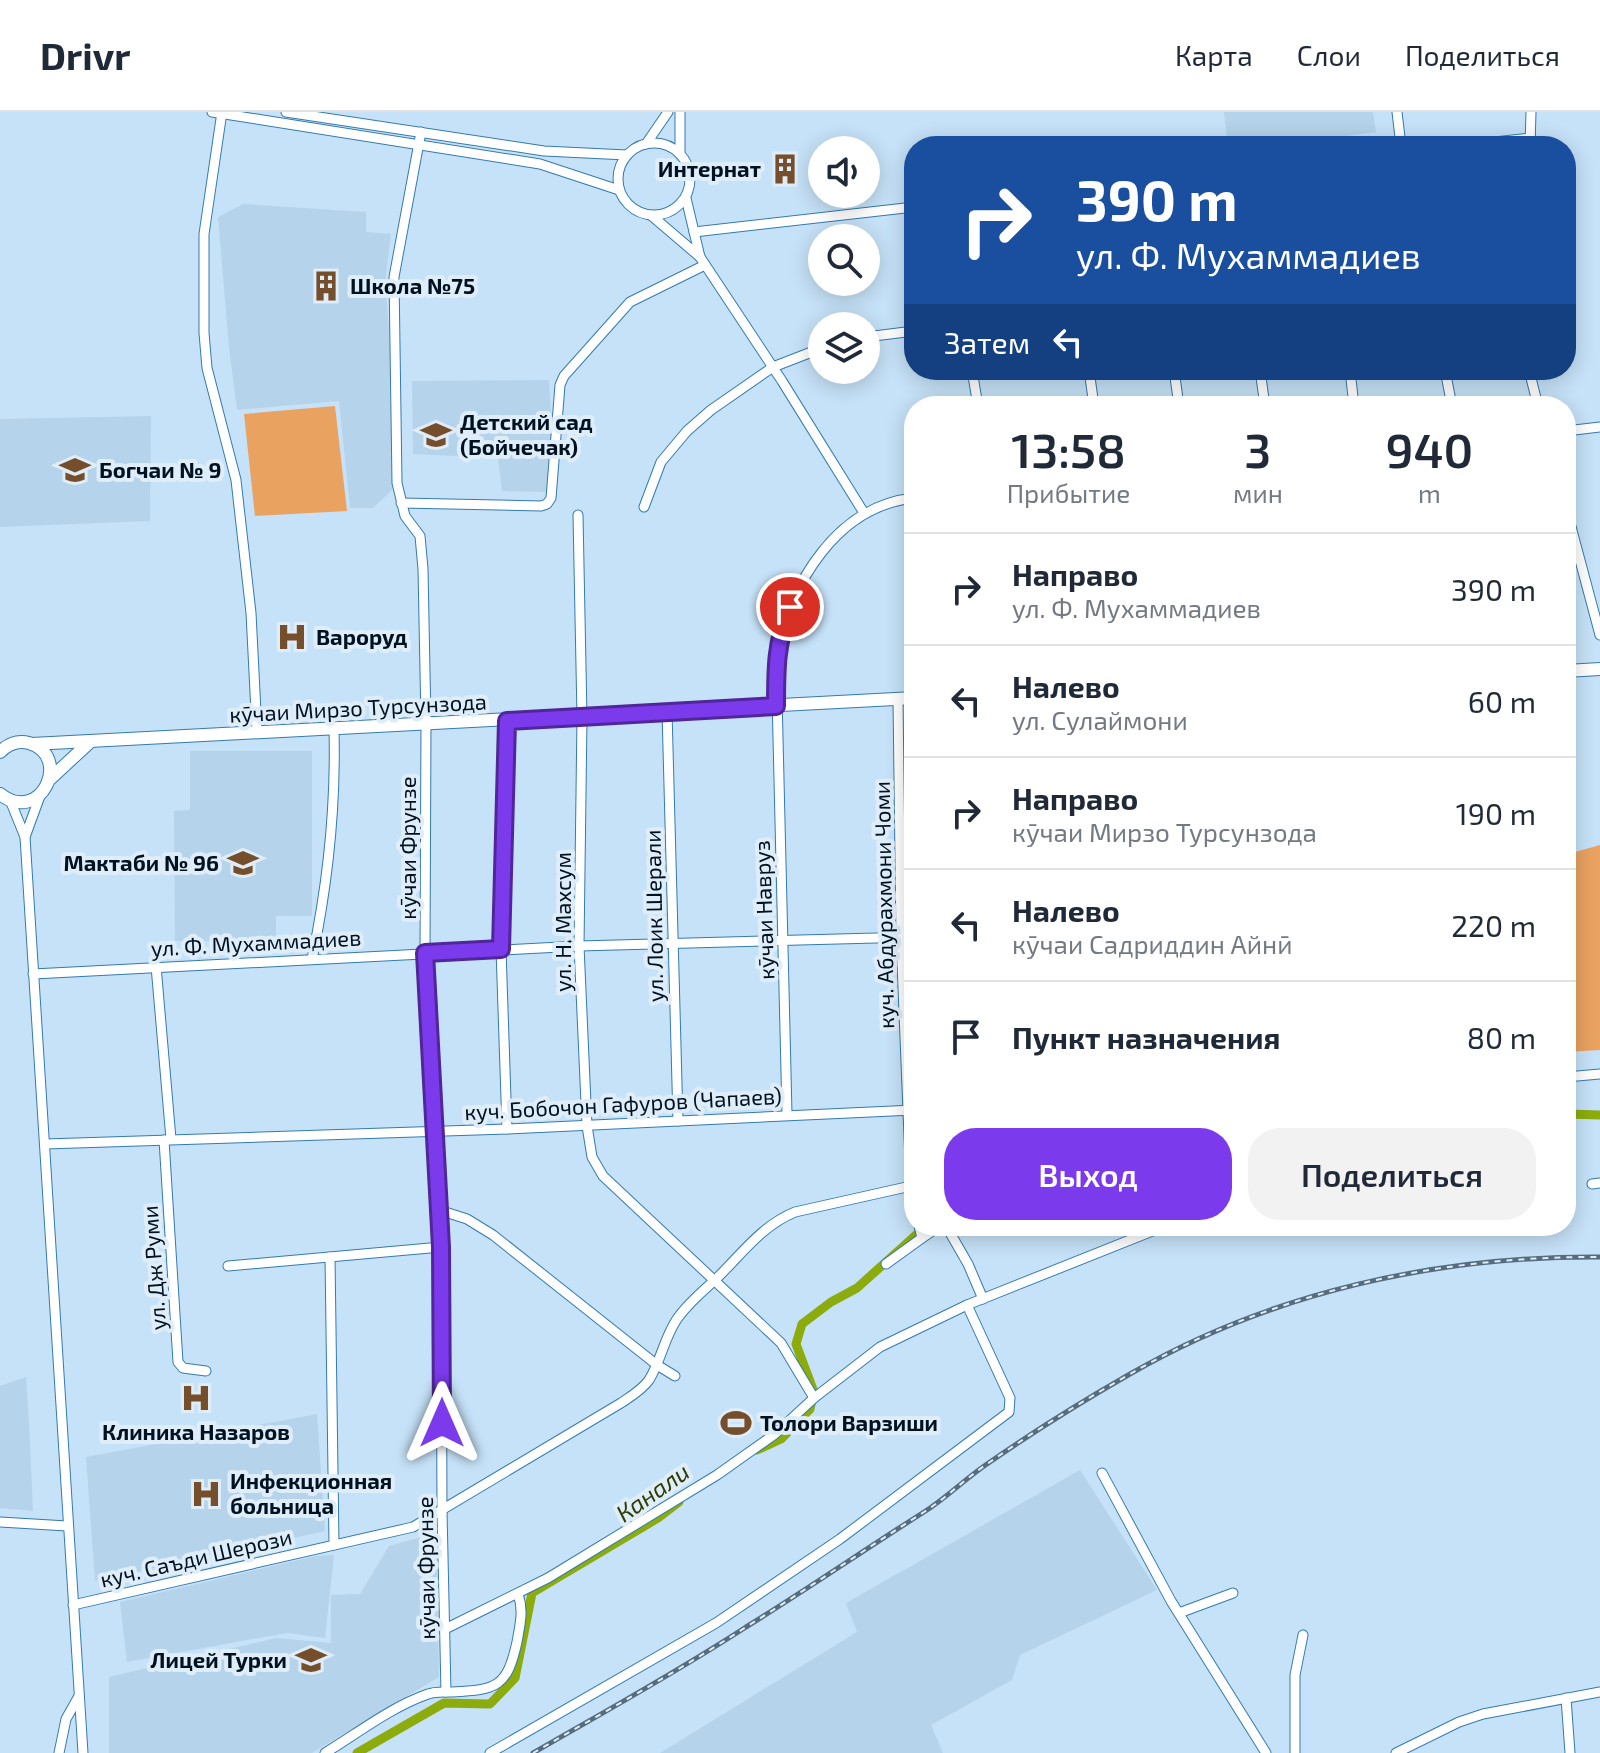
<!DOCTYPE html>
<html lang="ru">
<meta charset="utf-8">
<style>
body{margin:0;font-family:"Exo 2",sans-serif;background:#f2f2f3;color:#1f2937;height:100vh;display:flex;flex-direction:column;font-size:30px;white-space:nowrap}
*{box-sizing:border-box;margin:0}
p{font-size:26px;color:#747a83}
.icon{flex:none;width:44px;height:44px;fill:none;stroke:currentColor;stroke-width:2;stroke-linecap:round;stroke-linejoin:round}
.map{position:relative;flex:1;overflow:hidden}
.panel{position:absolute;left:904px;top:284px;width:672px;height:840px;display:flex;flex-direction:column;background:#fff;border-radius:32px;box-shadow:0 4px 20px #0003}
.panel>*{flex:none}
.guide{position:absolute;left:904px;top:24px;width:672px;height:244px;border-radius:32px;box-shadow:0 4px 20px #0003;background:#1a4fa0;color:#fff;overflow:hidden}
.tools{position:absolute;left:808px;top:24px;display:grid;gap:16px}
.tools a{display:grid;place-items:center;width:72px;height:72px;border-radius:50%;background:#fff;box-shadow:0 4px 20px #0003;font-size:40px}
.pin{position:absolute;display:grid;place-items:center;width:68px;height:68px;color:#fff;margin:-34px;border:4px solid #fff;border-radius:50%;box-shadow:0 2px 8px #0007}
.me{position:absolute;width:88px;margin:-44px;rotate:0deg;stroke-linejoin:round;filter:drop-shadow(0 0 6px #0008)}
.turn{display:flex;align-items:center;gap:28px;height:168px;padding:0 40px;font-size:36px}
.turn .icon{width:104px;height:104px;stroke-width:2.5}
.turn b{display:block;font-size:56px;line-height:68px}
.then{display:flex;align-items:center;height:76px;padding:0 40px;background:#0003;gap:16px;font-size:30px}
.eta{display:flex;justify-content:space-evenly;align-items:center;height:136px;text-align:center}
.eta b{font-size:48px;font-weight:600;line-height:56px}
.button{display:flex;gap:16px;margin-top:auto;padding:16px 40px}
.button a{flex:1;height:92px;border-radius:32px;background:#7c3aed;color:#fff;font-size:32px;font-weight:600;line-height:92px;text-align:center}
.button a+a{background:#f2f2f3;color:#1f2937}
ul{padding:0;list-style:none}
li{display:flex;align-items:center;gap:24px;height:112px;padding:0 40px;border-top:2px solid #e0e1e3}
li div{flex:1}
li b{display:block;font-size:30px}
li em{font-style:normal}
header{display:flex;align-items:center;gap:48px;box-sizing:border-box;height:112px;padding:0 40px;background:#fff;border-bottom:2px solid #e0e1e3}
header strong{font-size:38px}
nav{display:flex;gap:44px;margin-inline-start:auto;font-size:28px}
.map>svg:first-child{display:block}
</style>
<header>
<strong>Drivr</strong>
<nav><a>Карта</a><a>Слои</a><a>Поделиться</a></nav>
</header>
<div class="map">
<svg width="1600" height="1641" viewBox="0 0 1600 1641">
<rect width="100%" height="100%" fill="#c6e2f8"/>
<!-- built -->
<g fill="#b5d3eb">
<polygon points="1224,0 1373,0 1376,20 1272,34 1228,34"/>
<polygon points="243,92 366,100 366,120 391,122 385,171 390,228 392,378 373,396 350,396 339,289 237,298 229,235 218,105"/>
<polygon points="549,268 553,336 546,380 502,379 498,346 413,342 412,269"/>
<polygon points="151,304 150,409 0,415 0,307"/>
<polygon points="190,639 312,639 312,804 276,804 276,829 175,829 174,699 190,698"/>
<polygon points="26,1265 29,1311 33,1399 0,1396 0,1274"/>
<polygon points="317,1302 325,1419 95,1469 86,1345"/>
<polygon points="1080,1358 1157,1478 1020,1543 1012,1568 931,1613 943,1641 660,1641 857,1520 846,1491"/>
<polygon points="436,1421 439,1565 312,1641 109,1641 109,1565 276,1526 331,1531 331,1483 360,1482 389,1434"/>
<polygon points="334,1443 325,1526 287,1521 127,1550 120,1490 315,1444"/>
</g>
<!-- green -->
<g fill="#e9a260">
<polygon points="335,294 347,399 255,404 244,302"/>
<polygon points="1566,710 1575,740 1600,733 1600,938 1566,940"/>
</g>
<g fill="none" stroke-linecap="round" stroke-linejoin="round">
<!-- canal -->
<g stroke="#8cac0d" stroke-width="9">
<polyline points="1566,1002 1600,1003"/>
<polyline points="757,1338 781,1327 810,1297 814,1280 796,1232 802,1212 831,1190 857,1176 926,1114"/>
<polyline points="357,1641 444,1591 490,1592 515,1566 532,1481 658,1406 679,1390"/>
</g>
<!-- minor casing -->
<g stroke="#337bad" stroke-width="11">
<g id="minor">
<polyline points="212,0 540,52 619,78"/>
<polyline points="222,0 204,122 204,221 207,256 236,368 251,501 257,620"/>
<polyline points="286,0 544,39 627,43"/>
<polyline points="680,0 680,42"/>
<polyline points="1397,0 1401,34"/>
<polyline points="421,20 394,165 397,371 405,404 420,424 423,457 426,611 425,841 441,1135 442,1399 446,1580"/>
<circle cx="654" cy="67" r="36"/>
<polyline points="646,32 668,0"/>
<polyline points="1457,34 1531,26"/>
<polyline points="1530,34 1531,0"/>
<polyline points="652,104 700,145 686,86"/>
<polyline points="694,120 914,95"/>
<polyline points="700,145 782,269 864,401"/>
<polyline points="866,225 914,219"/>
<polyline points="972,258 978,294"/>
<polyline points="1089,258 1094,294"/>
<polyline points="1174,258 1179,294"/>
<polyline points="1260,258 1265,294"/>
<polyline points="1350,258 1354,294"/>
<polyline points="1445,258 1452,294"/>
<polyline points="1529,258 1538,294"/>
<polyline points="1566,319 1600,315"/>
<polyline points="401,391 541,394 547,392 551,386 560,273 564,264 630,190 705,153"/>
<polyline points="644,395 661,350 687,319 711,298 773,255 822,236"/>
<polyline points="1566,396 1600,523"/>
<polyline points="578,403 582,605 579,834 587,1014 592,1045 603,1064 781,1231 814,1286"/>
<polyline points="898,587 901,826 911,1074 914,1088"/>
<polyline points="667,599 678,1009"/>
<polyline points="507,609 501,837 507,1017"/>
<polyline points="10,688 25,725 83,1641"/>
<polyline points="25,725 40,684"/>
<path d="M312,847C328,771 336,695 334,617"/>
<polyline points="156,854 171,1027"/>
<polyline points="33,862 579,834 914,825"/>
<polyline points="1566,965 1600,962"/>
<path d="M787,1002L776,542C791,472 836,394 914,386"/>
<polyline points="164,1028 178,1250 183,1256 206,1259"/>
<polyline points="45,1032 507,1017 914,998"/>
<polyline points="1592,1072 1600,1071"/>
<polyline points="439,1098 467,1107 493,1123 657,1253 675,1264"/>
<polyline points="919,1114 922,1126 937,1116 949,1119 968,1152 983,1187"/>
<polyline points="330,1145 334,1433"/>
<polyline points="886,1152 922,1126"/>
<polyline points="228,1154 441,1135"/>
<polyline points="1102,1361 1171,1489 1266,1641"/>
<polyline points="0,1410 67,1414"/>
<path d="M73,1493L413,1415L621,1291C630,1285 642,1278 649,1268C661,1249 664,1226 677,1207C688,1191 702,1180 716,1167C741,1143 761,1114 795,1100L911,1074"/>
<polyline points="1179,1501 1233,1481"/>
<polyline points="445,1517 548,1466 717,1363 775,1322 814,1286 880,1235 967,1193 1165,1114"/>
<polyline points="1566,1586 1570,1641"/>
<polyline points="59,1641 66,1607 79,1584"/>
<path d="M325,1641C358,1621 391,1595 428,1582C435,1579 444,1580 452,1580C497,1578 507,1575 517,1530C520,1512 524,1499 518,1482"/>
<polyline points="490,1641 716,1511 840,1427 1009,1300 1010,1286 967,1193"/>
<polyline points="1295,1641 1295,1563 1303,1523"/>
<polyline points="1396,1641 1459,1610 1483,1602 1600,1580"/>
</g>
</g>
<!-- major casing -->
<g stroke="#337bad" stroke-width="14">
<g id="major">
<polyline points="1566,559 1600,557"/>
<polyline points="32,632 914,586"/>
<path d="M0,640C8,632 18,628 29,631C73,644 41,714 0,682"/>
<polyline points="51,666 91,629"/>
</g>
</g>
<!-- minor -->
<use href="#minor" stroke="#fff" stroke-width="9"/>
<!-- major -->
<use href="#major" stroke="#fff" stroke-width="12"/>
<!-- rail casing -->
<g stroke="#566d7f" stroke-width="5">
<path id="rail" d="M533,1641C604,1600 677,1560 746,1515C806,1478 864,1438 924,1400C946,1386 965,1367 987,1352C1033,1320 1081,1290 1130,1262C1272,1180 1437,1144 1600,1145"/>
</g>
<!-- rail -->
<use href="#rail" stroke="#dfedf8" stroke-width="2" stroke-dasharray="6" stroke-linecap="butt"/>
</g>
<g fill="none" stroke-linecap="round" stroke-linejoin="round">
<!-- route casing -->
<g stroke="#51269a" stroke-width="20">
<path id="route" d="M442,1311L441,1135L425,841L501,837L507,609L776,594C776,556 776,531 790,495"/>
</g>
<!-- route -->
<use href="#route" stroke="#7c3aed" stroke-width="14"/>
</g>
<!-- icons -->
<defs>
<g id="building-bare" transform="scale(2.4)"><path d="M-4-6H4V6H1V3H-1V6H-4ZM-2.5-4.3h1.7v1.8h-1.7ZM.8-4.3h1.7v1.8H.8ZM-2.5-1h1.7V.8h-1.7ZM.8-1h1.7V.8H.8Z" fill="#754e2b" stroke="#dfedf8" stroke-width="2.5" paint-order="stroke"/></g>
<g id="school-bare" transform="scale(2.4)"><path d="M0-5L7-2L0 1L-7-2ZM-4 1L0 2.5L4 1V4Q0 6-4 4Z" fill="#754e2b" stroke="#dfedf8" stroke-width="2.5" paint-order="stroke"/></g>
<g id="hospital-bare" transform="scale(2.4)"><path d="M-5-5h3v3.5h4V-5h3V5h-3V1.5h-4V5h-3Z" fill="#754e2b" stroke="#dfedf8" stroke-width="2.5" paint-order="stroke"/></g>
<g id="stadium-bare" transform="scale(2.4)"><path d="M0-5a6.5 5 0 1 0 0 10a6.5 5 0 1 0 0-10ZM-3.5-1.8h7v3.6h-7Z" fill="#754e2b" stroke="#dfedf8" stroke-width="2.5" paint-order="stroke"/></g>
</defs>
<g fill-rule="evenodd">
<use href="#building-bare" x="785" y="57"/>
<use href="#building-bare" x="326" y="174"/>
<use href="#school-bare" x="436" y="323"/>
<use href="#school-bare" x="75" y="358"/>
<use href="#hospital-bare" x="292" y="525"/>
<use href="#school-bare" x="243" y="751"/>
<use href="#hospital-bare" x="196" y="1286"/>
<use href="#stadium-bare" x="736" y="1311"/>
<use href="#hospital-bare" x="206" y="1382"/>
<use href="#school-bare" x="311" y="1548"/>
</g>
<g text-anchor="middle" stroke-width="8" stroke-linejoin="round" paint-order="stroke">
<!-- poi labels -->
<g font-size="22" font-weight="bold" fill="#001221" stroke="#dfedf8" text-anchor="start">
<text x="761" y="65" text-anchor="end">Интернат</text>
<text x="350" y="182">Школа №75</text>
<text x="460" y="318">Детский сад<tspan x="460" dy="25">(Бойчечак)</tspan></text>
<text x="99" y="366">Богчаи № 9</text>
<text x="316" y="533">Вароруд</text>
<text x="219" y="759" text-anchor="end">Мактаби № 96</text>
<text x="760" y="1319">Толори Варзиши</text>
<text x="196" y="1328" text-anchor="middle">Клиника Назаров</text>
<text x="230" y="1377">Инфекционная<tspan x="230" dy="25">больница</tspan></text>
<text x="287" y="1556" text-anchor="end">Лицей Турки</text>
</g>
<!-- street labels -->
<g font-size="22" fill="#001221" stroke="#dfedf8">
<text transform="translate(358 596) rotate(-3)" y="8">кӯчаи Мирзо Турсунзода</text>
<text transform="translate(408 736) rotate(-90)" y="8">кӯчаи Фрунзе</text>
<text transform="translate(884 793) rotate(-91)" y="8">куч. Абдурахмони Чоми</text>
<text transform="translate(764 798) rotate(-92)" y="8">кӯчаи Навруз</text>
<text transform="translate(654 804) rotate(-91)" y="8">ул. Лоик Шерали</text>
<text transform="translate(563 810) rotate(-90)" y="8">ул. Н. Махсум</text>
<text transform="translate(256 831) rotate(-3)" y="8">ул. Ф. Мухаммадиев</text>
<text transform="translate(623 992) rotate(-3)" y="8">куч. Бобочон Гафуров (Чапаев)</text>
<text transform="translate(154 1156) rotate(-94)" y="8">ул. Дж Руми</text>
<text transform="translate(196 1446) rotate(-13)" y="8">куч. Саъди Шерози</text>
<text transform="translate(426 1456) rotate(-91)" y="8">кӯчаи Фрунзе</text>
</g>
<!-- water labels -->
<g font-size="24" font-style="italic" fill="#2f3c03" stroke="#dfedf8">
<text transform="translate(653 1381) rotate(-35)" y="8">Канали</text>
</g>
</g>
</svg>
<div class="tools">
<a><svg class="icon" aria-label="sound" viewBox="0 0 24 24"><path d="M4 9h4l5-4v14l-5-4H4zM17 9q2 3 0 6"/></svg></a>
<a><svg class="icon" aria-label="search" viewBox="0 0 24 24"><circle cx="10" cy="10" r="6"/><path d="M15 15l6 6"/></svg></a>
<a><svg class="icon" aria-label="layers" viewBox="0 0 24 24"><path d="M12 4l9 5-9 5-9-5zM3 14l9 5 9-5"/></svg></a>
</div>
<div class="pin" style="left:790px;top:495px;background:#d93025"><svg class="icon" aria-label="arrive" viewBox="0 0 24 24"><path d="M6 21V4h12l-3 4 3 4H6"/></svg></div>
<svg class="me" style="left:442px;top:1311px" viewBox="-20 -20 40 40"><path d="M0-17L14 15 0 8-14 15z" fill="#7c3aed" stroke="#fff" stroke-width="4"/></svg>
<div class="guide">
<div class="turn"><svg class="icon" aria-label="right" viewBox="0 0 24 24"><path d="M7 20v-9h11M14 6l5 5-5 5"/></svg><div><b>390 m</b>ул. Ф. Мухаммадиев</div></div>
<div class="then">Затем<svg class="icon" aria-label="left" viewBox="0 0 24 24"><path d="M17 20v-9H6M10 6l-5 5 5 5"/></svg></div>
</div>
<section class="panel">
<div class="eta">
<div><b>13:58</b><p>Прибытие</p></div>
<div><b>3</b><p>мин</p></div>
<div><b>940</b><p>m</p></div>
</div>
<ul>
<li><svg class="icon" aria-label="right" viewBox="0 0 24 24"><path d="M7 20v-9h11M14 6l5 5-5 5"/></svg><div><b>Направо</b><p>ул. Ф. Мухаммадиев</p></div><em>390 m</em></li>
<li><svg class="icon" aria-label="left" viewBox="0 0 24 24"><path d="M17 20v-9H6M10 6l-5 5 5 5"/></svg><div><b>Налево</b><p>ул. Сулаймони</p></div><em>60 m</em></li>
<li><svg class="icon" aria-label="right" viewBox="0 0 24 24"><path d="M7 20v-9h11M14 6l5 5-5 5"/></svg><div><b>Направо</b><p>кӯчаи Мирзо Турсунзода</p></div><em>190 m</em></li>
<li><svg class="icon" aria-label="left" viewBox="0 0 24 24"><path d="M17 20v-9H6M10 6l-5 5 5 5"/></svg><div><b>Налево</b><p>кӯчаи Садриддин Айнӣ</p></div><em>220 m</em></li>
<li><svg class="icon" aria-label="arrive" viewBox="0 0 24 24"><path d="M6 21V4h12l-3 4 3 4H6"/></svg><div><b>Пункт назначения</b></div><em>80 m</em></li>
</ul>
<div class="button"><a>Выход</a><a>Поделиться</a></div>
</section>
</div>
